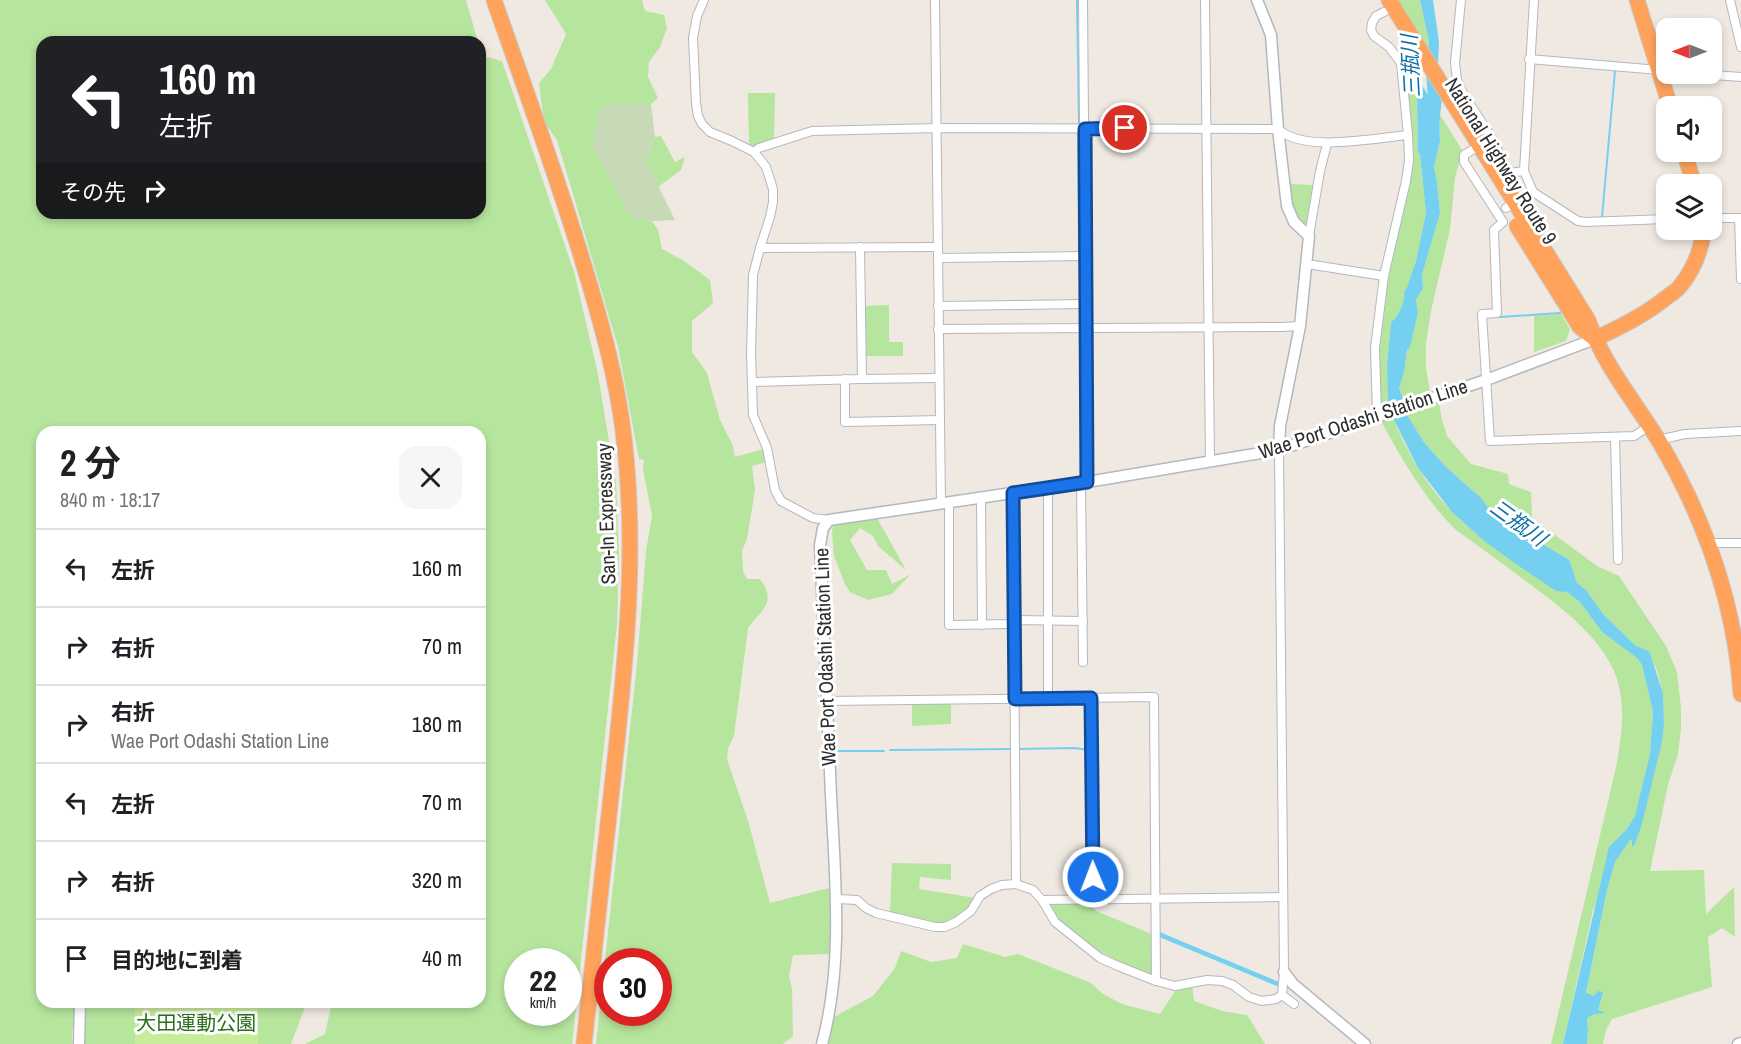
<!DOCTYPE html>
<html lang="ja">
<meta charset="utf-8">
<style>
body{margin:0;font-family:"Archivo Narrow","Noto Sans JP",sans-serif;background:#f6f6f6;color:#202124;height:100vh;display:flex;flex-direction:column;font-size:22px;white-space:nowrap}
*{box-sizing:border-box;margin:0}
p{font-size:20px;color:#757577}
.icon{flex:none;width:33px;height:33px;fill:none;stroke:currentColor;stroke-width:2;stroke-linecap:round;stroke-linejoin:round}
.map{position:relative;flex:1;overflow:hidden}
.details{position:absolute;left:36px;top:426px;width:450px;height:582px;display:flex;flex-direction:column;background:#fff;border-radius:18px;box-shadow:0 3px 9px #0003}
.details>*{flex:none}
.hud{position:absolute;left:36px;top:36px;width:450px;height:183px;border-radius:18px;box-shadow:0 3px 9px #0003;background:#202124;color:#fff;overflow:hidden}
.needle{width:39px;rotate:270deg}
.fabs{position:absolute;left:1656px;top:18px;display:grid;gap:12px}
.fabs a{display:grid;place-items:center;width:66px;height:66px;border-radius:12px;background:#fff;box-shadow:0 3px 9px #0003;font-size:30px}
.speed{position:absolute;left:504px;top:948px;display:flex;gap:12px;font-size:30px;font-weight:700;text-align:center}
.speed>*{display:grid;place-content:center;width:78px;height:78px;border-radius:50%;background:#fff;box-shadow:0 3px 9px #0003;line-height:1}
.speed small{font-size:15px;font-weight:400}
.speed .limit{border:9px solid #d22;background:#fff;color:#111}
.pin{position:absolute;display:grid;place-items:center;width:51px;height:51px;color:#fff;margin:-26px;border:3px solid #fff;border-radius:50%;box-shadow:0 2px 6px #0007}
.me{position:absolute;width:66px;margin:-33px;rotate:359deg;stroke-linejoin:round;filter:drop-shadow(0 0 4px #0008)}
.turn{display:flex;align-items:center;gap:21px;height:126px;padding:0 24px;font-size:27px}
.turn .icon{width:78px;height:78px;stroke-width:2.5}
.turn b{display:block;font-size:42px;line-height:51px}
.then{display:flex;align-items:center;height:57px;padding:0 24px;background:#0003;gap:12px;font-size:22px}
.round{display:grid;place-items:center;flex:none;width:63px;height:63px;border-radius:18px;background:#f6f6f6}
.head{display:flex;align-items:center;justify-content:space-between;height:102px;padding:0 24px}
h1{font-size:36px;font-weight:700;line-height:45px}
ul{padding:0;list-style:none}
li{display:flex;align-items:center;gap:18px;height:78px;padding:0 24px;border-top:2px solid #e0e0e0}
li div{flex:1}
li b{display:block;font-size:22px}
li em{font-style:normal}
.map>svg:first-child{display:block}
</style>
<div class="map">
<svg width="1741" height="1044" viewBox="0 0 1741 1044">
<rect width="100%" height="100%" fill="#efe9e1"/>
<!-- green -->
<g fill="#b6e59e" fill-rule="evenodd">
<path d="M0,0H466L478,42H42V213H480V47L483,56L502,61L574,272L597,369L616,483L619,554L617,624L572,1044H305L325,1034L332,1002H480V432H42V1002H75L72,1035V1044H0ZM518,962H568V1012H518Z"/>
<path d="M545,0H642L645,11L664,15L667,28L660,47L649,62L648,77L658,98L651,104H623L600,108L632,219L652,221L658,230L662,249L684,261L710,280L713,303L692,321V352L707,373L720,420L733,446L735,457L764,449L767,462L752,466L755,490L747,539L742,551L743,571L747,579H760C778,604 761,609 748,628L734,736L728,748L727,759L749,824L770,903L829,888L833,889L831,954L793,955L789,976L792,989L793,1036L783,1044H596L637,664L646,551L652,516L643,469L644,460L639,459L618,347L557,140L544,122L539,83L551,69L566,34ZM608,962H658V1012H608Z"/>
<polygon points="1397,0 1420,0 1429,42 1428,48"/>
<polygon points="1405,59 1420,82 1417,96 1418,153 1420,154 1426,213 1416,261 1407,287 1404,292 1404,300 1400,310 1395,319 1391,322 1387,365 1388,407 1381,409 1378,339 1383,291 1407,185 1407,97"/>
<polygon points="748,93 775,93 774,141 755,146 749,146"/>
<polygon points="1439,113 1462,150 1455,178 1450,229 1431,311 1426,344 1426,368 1430,393 1404,401 1399,388 1404,373 1407,350 1410,346 1418,314 1416,300 1423,288 1422,275 1440,213 1437,182 1434,167 1440,141"/>
<polygon points="661,136 675,162 685,157 681,170 658,187 646,161 655,137"/>
<polygon points="1289,184 1315,185 1308,230 1292,212"/>
<polygon points="889,305 889,342 903,342 903,356 865,356 864,306"/>
<polygon points="1561,314 1570,329 1566,341 1534,352 1534,316"/>
<path d="M1439,403L1442,420L1447,436L1471,464L1508,474L1509,484L1531,492L1532,518L1597,566L1619,576L1666,646L1677,672L1681,708V729L1678,754L1668,785L1650,871L1704,870L1706,914L1734,887L1735,937L1722,928L1708,937L1712,987L1612,1019L1606,1030L1603,1044H1587L1588,1030L1587,1019C1589,1014 1598,1013 1603,1014L1598,1011L1594,996L1586,994L1607,890L1615,862L1630,839L1632,841L1664,723L1663,693L1657,670L1647,650L1636,646L1603,614L1586,590L1577,583L1570,562L1568,559L1534,539L1514,530L1490,510L1481,498L1445,466L1423,441L1406,413Z"/>
<path d="M1393,418C1400,435 1408,452 1418,468C1452,524 1506,558 1561,590L1567,592L1580,602L1602,632L1637,658L1642,665L1653,712L1650,754L1640,799L1635,816L1626,830L1593,910L1563,1044H1551L1617,763C1622,732 1627,699 1613,669C1596,632 1554,602 1523,579C1501,563 1479,546 1456,530C1426,501 1401,458 1381,421Z"/>
<polygon points="877,518 906,570 878,546 873,536 860,528 850,540 867,570 886,570 892,584 910,575 892,594 868,600 850,592 845,584 834,556 832,531 833,524"/>
<polygon points="951,701 951,724 912,726 912,703"/>
<polygon points="892,863 951,864 951,880 920,877 919,889 976,898 965,911 941,925 890,914"/>
<polygon points="1049,902 1088,902 1096,911 1154,935 1153,976 1118,961 1095,949 1058,918"/>
<polygon points="963,944 1005,957 1018,954 1091,983 1103,994 1122,1004 1160,1014 1175,991 1192,985 1194,1001 1222,1011 1247,1015 1265,1044 825,1044 832,1018 873,996 895,968 901,951 931,962 957,958"/>
<polygon points="86,1002 307,1002 291,1044 85,1044 84,1029"/>
</g>
<!-- cemetery -->
<polygon fill="#c8d9b8" points="623,104 651,104 655,137 646,161 675,220 652,221 632,219 592,145 600,108"/>
<!-- pitch -->
<rect fill="#c9ec9a" x="135" y="1002" width="123" height="42"/>
<!-- water -->
<g fill="#75cff0">
<polygon points="1420,0 1433,0 1439,42 1438,64 1428,48 1429,42"/>
<polygon points="1420,82 1439,113 1440,141 1434,167 1437,182 1440,213 1422,275 1423,288 1416,300 1418,313 1410,347 1407,350 1404,373 1399,388 1404,401 1388,407 1387,365 1391,322 1395,319 1400,310 1404,300 1404,292 1407,287 1416,261 1426,213 1420,154 1418,153 1417,96"/>
<path d="M1406,413L1423,441L1445,466L1481,498L1490,510L1514,530L1534,539L1568,559L1570,562L1577,583L1586,590L1603,614L1636,646L1647,650L1650,653L1663,693L1664,723L1662,742L1642,824L1634,846H1632V841L1630,840L1615,862L1607,890L1586,993L1594,996L1598,991L1603,992L1598,1010L1604,1012L1603,1014C1599,1013 1590,1014 1587,1019L1588,1030L1587,1044H1563L1609,847L1626,830L1635,816L1650,754L1653,712L1642,665L1637,658L1602,632L1580,602L1567,592L1556,591L1516,564L1484,541L1452,512L1418,468L1393,418Z"/>
<polygon points="1157,931 1279,982 1279,987 1157,936"/>
</g>
<g fill="none" stroke-linecap="round" stroke-linejoin="round">
<!-- stream -->
<g stroke="#75cff0" stroke-width="2">
<polyline points="1077,0 1079,124"/>
<polyline points="1078,134 1079,251"/>
<polyline points="1602,217 1615,71"/>
<polyline points="1500,317 1560,313"/>
<polyline points="1016,749 1075,748 1088,750"/>
<polyline points="890,750 1013,749"/>
<polyline points="837,751 884,751"/>
</g>
<!-- river -->
<polyline stroke="#75cff0" stroke-width="14" points="1432,124 1435,99 1433,71"/>
<!-- street casing -->
<g stroke="#b4b7c1" stroke-width="10">
<g id="street">
<polyline points="704,0 697,16 693,38 696,103 698,116 702,124 710,132 732,141 754,152 766,167 773,189 773,202 770,217 760,248 753,275 751,353 753,415 767,448 775,490 781,501 813,518 829,520"/>
<polyline points="935,0 941,504"/>
<polyline points="1083,0 1087,482"/>
<polyline points="1205,0 1210,462"/>
<polyline points="1461,0 1455,63 1457,80 1464,95 1492,138 1509,173 1524,171"/>
<polyline points="1534,0 1524,171 1533,192 1578,221 1586,222 1666,219"/>
<polyline points="1730,0 1741,47"/>
<polyline points="1529,59 1659,70"/>
<polyline points="1700,74 1741,77"/>
<polyline points="1492,138 1464,155 1464,162 1503,222 1494,230 1497,313 1482,314 1490,441 1634,436 1649,426"/>
<path d="M754,152L759,148L812,131L937,128L1278,129C1303,153 1376,138 1408,135L1401,63L1389,47L1374,36L1371,30L1372,23L1376,16L1384,12"/>
<polyline points="1506,208 1533,192"/>
<polyline points="1712,218 1741,218"/>
<polyline points="1739,218 1741,279"/>
<polyline points="1309,236 1320,171 1327,144"/>
<polyline points="860,247 862,379 939,378"/>
<polyline points="760,248 938,247"/>
<polyline points="938,258 1085,256"/>
<polyline points="1307,264 1384,276"/>
<polyline points="938,306 1085,304"/>
<polyline points="938,329 1282,327 1300,326"/>
<polyline points="845,379 845,422 940,420"/>
<polyline points="753,382 862,379"/>
<polyline points="1377,416 1375,348 1384,276 1406,181 1409,160 1408,135"/>
<polyline points="1615,437 1618,560"/>
<polyline points="1658,440 1685,434 1741,431"/>
<polyline points="1279,450 1284,972 1282,995"/>
<polyline points="1081,483 1083,662"/>
<polyline points="1048,487 1048,695"/>
<polyline points="1013,493 1016,884"/>
<polyline points="981,498 982,625"/>
<polyline points="949,502 949,625 1010,624 1015,620 1083,621"/>
<polyline points="1709,543 1741,543"/>
<polyline points="1091,698 1093,900"/>
<polyline points="827,701 1154,697 1156,981"/>
<polyline points="837,899 857,900 866,908 876,913 935,927 945,927 956,922 971,911 980,896 991,889 1002,885 1016,884 1033,890 1042,900 1055,922 1100,958 1118,966 1156,981 1175,986 1207,980 1222,981 1233,985 1249,997 1262,1001 1276,999 1282,995"/>
<polyline points="1042,900 1283,897"/>
<polyline points="1282,995 1294,1004"/>
</g>
</g>
<!-- secondary casing -->
<g stroke="#b4b7c1" stroke-width="13">
<g id="secondary">
<polyline points="1257,0 1271,35 1278,129 1287,206 1294,222 1309,236 1300,326 1280,426 1279,450"/>
<polyline points="1284,972 1293,984 1365,1044"/>
<polyline points="79,1044 80,1002"/>
<path d="M822,1044C844,963 835,878 831,795C827,712 824,628 820,545L823,528L829,520L1087,482L1279,450L1486,380L1595,339"/>
<polyline points="1738,1044 1741,1043"/>
</g>
</g>
<!-- highway casing -->
<g stroke="#c9c9c9" stroke-width="17">
<g id="highway">
<path d="M494,0C525,89 558,178 585,269C601,322 616,375 623,430C638,547 626,661 613,778C604,866 594,955 584,1044"/>
<path d="M1389,0L1588,320C1603,364 1635,402 1659,441C1705,519 1735,604 1741,694"/>
<polyline points="1637,0 1670,106"/>
<polyline points="1684,152 1694,184"/>
<polyline points="1517,226 1580,327 1595,339"/>
<path d="M1595,339C1620,327 1645,315 1667,297C1672,293 1678,290 1681,285C1694,269 1701,250 1704,230"/>
</g>
</g>
<!-- street -->
<use href="#street" stroke="#fff" stroke-width="8"/>
<!-- secondary -->
<use href="#secondary" stroke="#fff" stroke-width="10"/>
<!-- highway -->
<use href="#highway" stroke="#ffa35c" stroke-width="15"/>
</g>
<g fill="none" stroke-linecap="round" stroke-linejoin="round">
<!-- route casing -->
<g stroke="#114b97" stroke-width="15">
<polyline id="route" points="1093,877 1091,698 1015,699 1013,493 1087,482 1085,129 1125,128"/>
</g>
<!-- route -->
<use href="#route" stroke="#1a73e8" stroke-width="10"/>
</g>
<g text-anchor="middle" stroke-width="6" stroke-linejoin="round" paint-order="stroke">
<!-- street labels -->
<g font-size="20" fill="#2e2e2e" stroke="#fff">
<text transform="translate(1501 161) rotate(58)" y="7">National Highway Route 9</text>
<text transform="translate(1363 419) rotate(-18)" y="7">Wae Port Odashi Station Line</text>
<text transform="translate(606 514) rotate(-92)" y="7">San-In Expressway</text>
<text transform="translate(825 657) rotate(-92)" y="7">Wae Port Odashi Station Line</text>
</g>
<!-- park labels -->
<g font-size="20" fill="#2c6e1b" stroke="#fff">
<text x="196" y="1030">大田運動公園</text>
</g>
<!-- water labels -->
<g font-size="21" font-style="italic" fill="#0d6fa3" stroke="#fff">
<text transform="translate(1411 66) rotate(-93)" y="7">三瓶川</text>
<text transform="translate(1518 523) rotate(36)" y="7">三瓶川</text>
</g>
</g>
</svg>
<div class="fabs">
<a><svg class="needle" viewBox="-14 -14 28 28"><path d="M0-13l5 13h-10z" fill="#e53935"/><path d="M0 13l5-13h-10z" fill="#757577"/></svg></a>
<a><svg class="icon" aria-label="sound" viewBox="0 0 24 24"><path d="M4 9h4l5-4v14l-5-4H4zM17 9q2 3 0 6"/></svg></a>
<a><svg class="icon" aria-label="layers" viewBox="0 0 24 24"><path d="M12 4l9 5-9 5-9-5zM3 14l9 5 9-5"/></svg></a>
</div>
<div class="speed"><div>22<small>km/h</small></div><div class="limit">30</div></div>
<div class="pin" style="left:1125px;top:128px;background:#d93025"><svg class="icon" aria-label="arrive" viewBox="0 0 24 24"><path d="M6 21V4h12l-3 4 3 4H6"/></svg></div>
<svg class="me" style="left:1093px;top:877px" viewBox="-20 -20 40 40"><circle r="17" fill="#1a73e8" stroke="#fff" stroke-width="3"/><path d="M0-11L8 9 0 5-8 9z" fill="#fff"/></svg>
<div class="hud">
<div class="turn"><svg class="icon" aria-label="left" viewBox="0 0 24 24"><path d="M17 20v-9H6M10 6l-5 5 5 5"/></svg><div><b>160 m</b>左折</div></div>
<div class="then">その先<svg class="icon" aria-label="right" viewBox="0 0 24 24"><path d="M7 20v-9h11M14 6l5 5-5 5"/></svg></div>
</div>
<section class="details">
<div class="head"><div><h1>2 分</h1><p>840 m · 18:17</p></div><a class="round"><svg class="icon" aria-label="close" viewBox="0 0 24 24"><path d="M6 6l12 12M18 6L6 18"/></svg></a></div>
<ul>
<li><svg class="icon" aria-label="left" viewBox="0 0 24 24"><path d="M17 20v-9H6M10 6l-5 5 5 5"/></svg><div><b>左折</b></div><em>160 m</em></li>
<li><svg class="icon" aria-label="right" viewBox="0 0 24 24"><path d="M7 20v-9h11M14 6l5 5-5 5"/></svg><div><b>右折</b></div><em>70 m</em></li>
<li><svg class="icon" aria-label="right" viewBox="0 0 24 24"><path d="M7 20v-9h11M14 6l5 5-5 5"/></svg><div><b>右折</b><p>Wae Port Odashi Station Line</p></div><em>180 m</em></li>
<li><svg class="icon" aria-label="left" viewBox="0 0 24 24"><path d="M17 20v-9H6M10 6l-5 5 5 5"/></svg><div><b>左折</b></div><em>70 m</em></li>
<li><svg class="icon" aria-label="right" viewBox="0 0 24 24"><path d="M7 20v-9h11M14 6l5 5-5 5"/></svg><div><b>右折</b></div><em>320 m</em></li>
<li><svg class="icon" aria-label="arrive" viewBox="0 0 24 24"><path d="M6 21V4h12l-3 4 3 4H6"/></svg><div><b>目的地に到着</b></div><em>40 m</em></li>
</ul>
</section>
</div>
